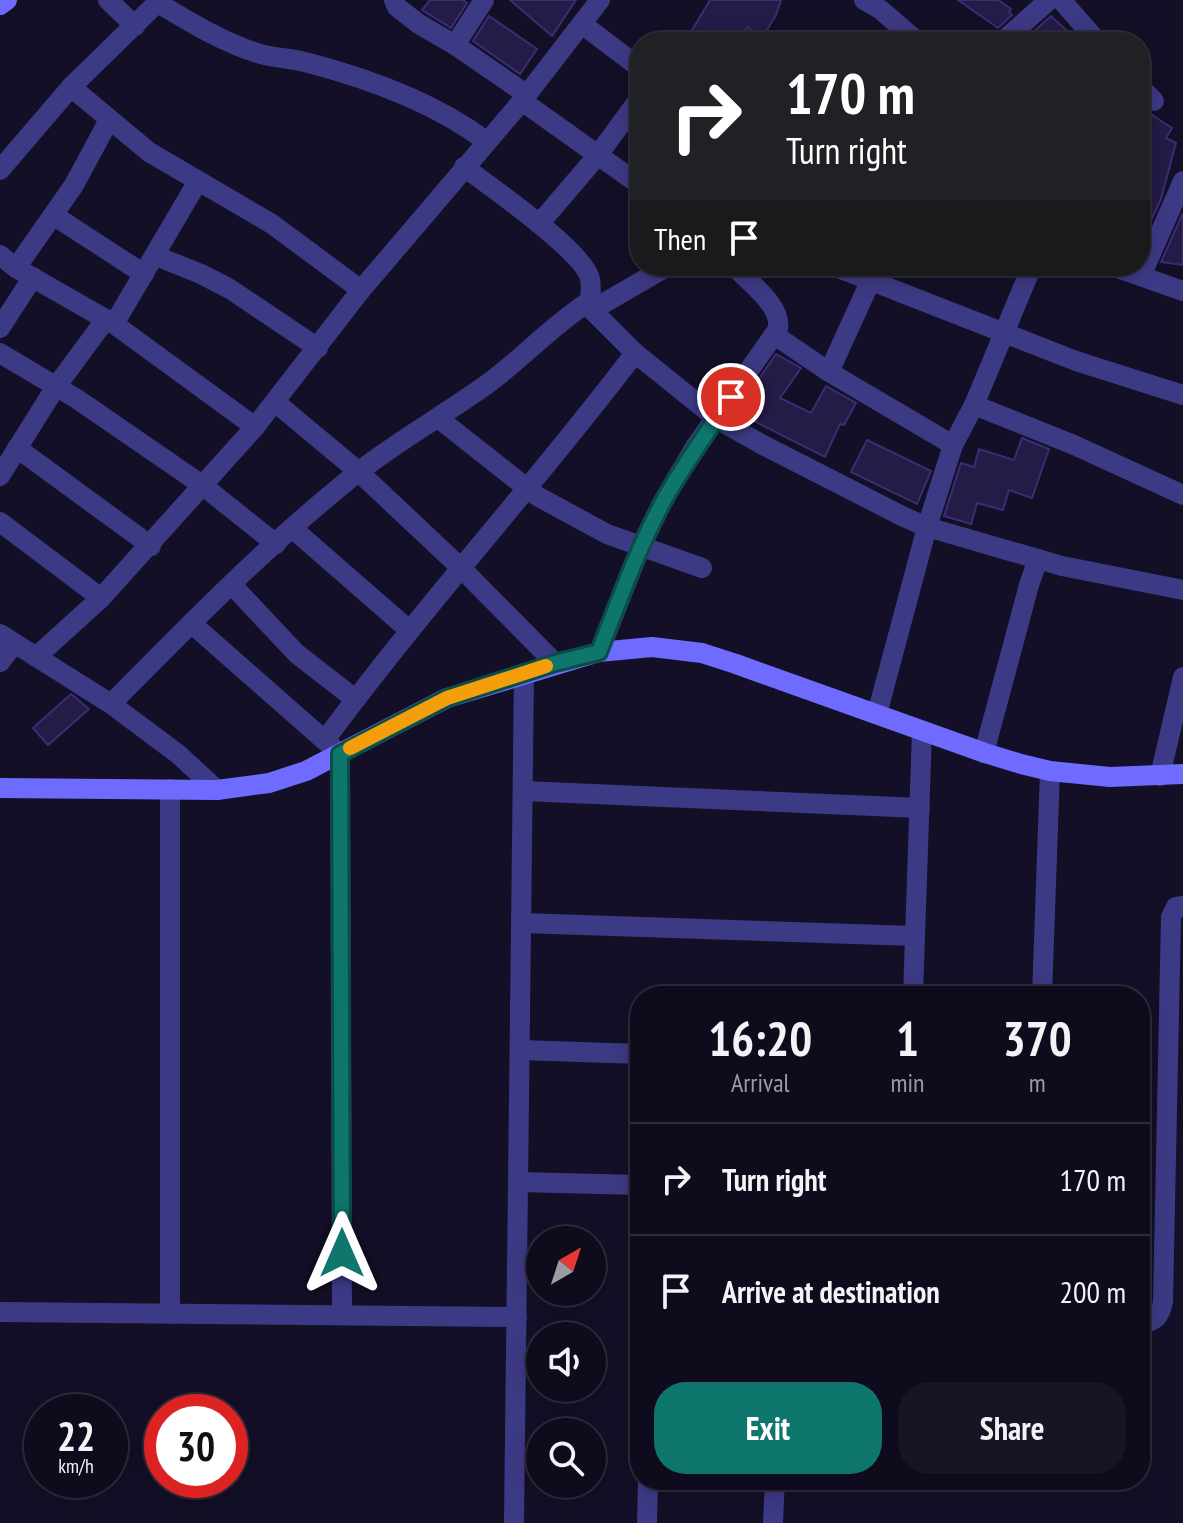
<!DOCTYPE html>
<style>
body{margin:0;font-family:"PT Sans Narrow",sans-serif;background:#171425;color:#f1f3f6;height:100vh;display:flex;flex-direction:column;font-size:30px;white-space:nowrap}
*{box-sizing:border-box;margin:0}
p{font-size:26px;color:#9b9ba3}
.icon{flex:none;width:44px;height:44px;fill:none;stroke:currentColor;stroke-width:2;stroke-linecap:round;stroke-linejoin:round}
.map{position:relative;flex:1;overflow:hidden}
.sheet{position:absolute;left:630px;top:986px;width:520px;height:504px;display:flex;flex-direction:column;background:#0e0b1c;border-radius:32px;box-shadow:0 4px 20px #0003,0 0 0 2px #2e2b3b}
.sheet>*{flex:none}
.banner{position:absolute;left:630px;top:32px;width:520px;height:244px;border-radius:32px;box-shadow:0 4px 20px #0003,0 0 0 2px #2e2b3b;background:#202124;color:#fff;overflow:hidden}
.needle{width:52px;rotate:39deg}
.controls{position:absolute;left:526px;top:1226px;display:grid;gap:16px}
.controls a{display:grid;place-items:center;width:80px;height:80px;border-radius:50%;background:#0e0b1c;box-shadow:0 4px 20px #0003,0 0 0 2px #2e2b3b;font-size:40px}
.speed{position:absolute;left:24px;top:1394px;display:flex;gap:16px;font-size:40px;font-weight:700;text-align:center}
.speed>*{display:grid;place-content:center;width:104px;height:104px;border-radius:50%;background:#0e0b1c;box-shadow:0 4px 20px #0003,0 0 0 2px #2e2b3b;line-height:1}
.speed small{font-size:20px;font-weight:400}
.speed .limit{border:12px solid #d22;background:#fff;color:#111}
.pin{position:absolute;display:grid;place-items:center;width:68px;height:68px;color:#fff;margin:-34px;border:4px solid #fff;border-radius:50%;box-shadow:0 2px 8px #0007}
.me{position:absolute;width:88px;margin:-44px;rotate:0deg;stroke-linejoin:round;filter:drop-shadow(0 0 6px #0008)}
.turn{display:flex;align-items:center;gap:28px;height:168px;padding:0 24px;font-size:36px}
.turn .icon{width:104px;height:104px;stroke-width:2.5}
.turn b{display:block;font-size:56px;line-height:68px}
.then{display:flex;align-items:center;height:76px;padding:0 24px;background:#0003;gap:16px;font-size:30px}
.eta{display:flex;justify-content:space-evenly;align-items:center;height:136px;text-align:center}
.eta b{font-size:48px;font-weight:700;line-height:56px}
.button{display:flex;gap:16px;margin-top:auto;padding:16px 24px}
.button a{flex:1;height:92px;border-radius:32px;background:#0f766e;color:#fff;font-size:32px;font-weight:700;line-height:92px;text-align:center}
.button a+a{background:#171425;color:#f1f3f6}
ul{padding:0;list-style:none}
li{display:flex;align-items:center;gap:24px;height:112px;padding:0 24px;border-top:2px solid #2e2b3b}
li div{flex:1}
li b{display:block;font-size:30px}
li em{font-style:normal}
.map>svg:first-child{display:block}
</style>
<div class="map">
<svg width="1183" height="1523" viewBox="0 0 1183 1523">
<rect width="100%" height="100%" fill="#130f26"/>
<!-- building -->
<g fill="#241b47" stroke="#3b2d73" stroke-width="2">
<polygon points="430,0 463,0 467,3 451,28 422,10"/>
<polygon points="510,0 576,0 552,36"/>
<polygon points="710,0 781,0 776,15 762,38 747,27 738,42 727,42 716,35 713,42 685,42"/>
<polygon points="958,0 998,0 1011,9 1009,12 1012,15 998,28"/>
<polygon points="489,16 537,49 520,74 473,41"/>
<polygon points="1051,16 1079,42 1022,42"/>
<polygon points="1140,107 1172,128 1166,138 1176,143 1161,199 1143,238 1140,237"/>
<polygon points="1183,213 1183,265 1161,262"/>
<polygon points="776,354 801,368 780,398 811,413 826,386 856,403 844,425 840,424 825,457 736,412"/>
<polygon points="1022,438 1049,449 1032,498 1009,490 1003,510 977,503 971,524 944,516 961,463 974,467 979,449 1014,460"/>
<polygon points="867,440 931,471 917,504 851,472"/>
<polygon points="71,694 89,709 48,745 33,728"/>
</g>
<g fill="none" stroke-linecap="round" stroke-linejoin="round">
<!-- street -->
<g stroke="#3d3a85" stroke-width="20">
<polyline points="108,0 135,26"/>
<polyline points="394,0 397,7 419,24 455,45 526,94"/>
<polyline points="864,0 881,10 918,42"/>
<polyline points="1061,0 1098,42"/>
<path d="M158,3C190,22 222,42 257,53C273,58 289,58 305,62C367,78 434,102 486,141"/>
<polyline points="582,24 640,68"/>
<polyline points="1002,42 1049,0"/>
<polyline points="455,45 484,0"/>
<polyline points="71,87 149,152 272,224 361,290"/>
<polyline points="1140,87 1154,101"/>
<polyline points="522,101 640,185"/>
<path d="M464,167C488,185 585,252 590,279C592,289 589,299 592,310L635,353L717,419L763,445L902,516L927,527L1062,566L1183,590"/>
<polyline points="0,170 71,87 160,0"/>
<polyline points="53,215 144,274"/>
<polyline points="539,224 598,155 640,98"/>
<polyline points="0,255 16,268 114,324 255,427"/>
<polyline points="156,256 201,274 230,289 318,348"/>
<polyline points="833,266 1076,361 1183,395"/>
<polyline points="1112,266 1183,291"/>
<polyline points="16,268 74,185 109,120"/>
<polyline points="1141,276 1183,181"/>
<polyline points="592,310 668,266"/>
<polyline points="114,324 198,181"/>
<polyline points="0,328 33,277"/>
<polyline points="776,336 829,372 953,445"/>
<polyline points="0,353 77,399 202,485 276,544"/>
<polyline points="829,372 870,282"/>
<polyline points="275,402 359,472 462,569 555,663"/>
<polyline points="974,405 1074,445 1183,495"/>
<polyline points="438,418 537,496 607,534 702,568"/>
<polyline points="17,448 151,546"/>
<polyline points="0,476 55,388 106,319"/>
<polyline points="0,522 101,598"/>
<polyline points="292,528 409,630"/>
<polyline points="232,585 297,654 355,699"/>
<polyline points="191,623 340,754 342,1315"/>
<polyline points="0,634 111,704 178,754 217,790"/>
<path d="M599,652L641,546L662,503L695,447L778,329C782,305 749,283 734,266"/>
<polyline points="36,657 101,598 255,427 361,290 522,101 600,0"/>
<polyline points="0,662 14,644"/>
<path d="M111,704C185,629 259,553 341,486C386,448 438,419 486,385C522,359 552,325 590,301"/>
<polyline points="877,714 927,527 953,445 974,405 1032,266"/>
<path d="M325,740C423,607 535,485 635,353"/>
<polyline points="984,753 1029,585 1038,559"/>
<polyline points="1160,776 1183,677"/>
<polyline points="523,791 920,808"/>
<polyline points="522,923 915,936"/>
<polyline points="913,996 922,731"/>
<polyline points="1042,996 1050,771"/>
<polyline points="520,1050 640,1054"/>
<polyline points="518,1182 640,1185"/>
<polyline points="0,1312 517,1317"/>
<polyline points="170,1314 170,789"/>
<path d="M1140,1323C1155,1323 1160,1316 1163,1302L1171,917L1176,907L1183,906"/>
<polyline points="514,1523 524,673"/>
<polyline points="647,1523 648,1480"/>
<polyline points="773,1523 775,1480"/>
</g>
<!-- secondary -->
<g stroke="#6f6bff" stroke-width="20">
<polyline points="0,5 7,0"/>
<polyline points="0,788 217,790 269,783 306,771 447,698 599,652 652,647 702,653 736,664 985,753 1021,764 1050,771 1110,777 1183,774"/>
</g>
</g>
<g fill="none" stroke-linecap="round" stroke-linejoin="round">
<!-- route casing -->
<g stroke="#0a4d48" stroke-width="20">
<path id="route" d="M342,1253L340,754L447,698L555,663L599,652C619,601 637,550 663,502C683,465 708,432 731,397"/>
</g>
<!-- route -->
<use href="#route" stroke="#0f766e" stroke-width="14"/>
<!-- slow -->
<polyline stroke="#f59e0b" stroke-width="14" points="350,748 447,698 546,666"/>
</g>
</svg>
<div class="controls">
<a><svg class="needle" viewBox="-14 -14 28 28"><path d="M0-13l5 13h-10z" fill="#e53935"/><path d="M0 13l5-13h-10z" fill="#9b9ba3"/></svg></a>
<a><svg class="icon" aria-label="sound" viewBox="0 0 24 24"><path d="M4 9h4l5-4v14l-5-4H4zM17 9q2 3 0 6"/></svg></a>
<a><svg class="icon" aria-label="search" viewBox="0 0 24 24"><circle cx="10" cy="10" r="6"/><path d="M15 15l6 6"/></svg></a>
</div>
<div class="speed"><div>22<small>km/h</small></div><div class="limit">30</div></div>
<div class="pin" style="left:731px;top:397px;background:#d93025"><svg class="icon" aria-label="arrive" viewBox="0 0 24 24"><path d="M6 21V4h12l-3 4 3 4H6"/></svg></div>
<svg class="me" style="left:342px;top:1253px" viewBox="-20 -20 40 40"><path d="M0-17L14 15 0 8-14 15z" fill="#0f766e" stroke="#fff" stroke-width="4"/></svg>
<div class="banner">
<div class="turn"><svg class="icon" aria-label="right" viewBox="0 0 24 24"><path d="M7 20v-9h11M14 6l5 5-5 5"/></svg><div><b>170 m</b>Turn right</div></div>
<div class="then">Then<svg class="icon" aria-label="arrive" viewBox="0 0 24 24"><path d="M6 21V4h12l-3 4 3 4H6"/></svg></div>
</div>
<section class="sheet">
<div class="eta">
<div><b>16:20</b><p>Arrival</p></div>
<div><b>1</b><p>min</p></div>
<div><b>370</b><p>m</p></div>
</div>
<ul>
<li><svg class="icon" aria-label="right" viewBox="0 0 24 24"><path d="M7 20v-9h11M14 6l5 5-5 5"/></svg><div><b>Turn right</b></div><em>170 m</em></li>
<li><svg class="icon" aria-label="arrive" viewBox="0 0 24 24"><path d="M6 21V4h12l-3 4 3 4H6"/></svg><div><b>Arrive at destination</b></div><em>200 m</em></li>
</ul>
<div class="button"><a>Exit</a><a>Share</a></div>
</section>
</div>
